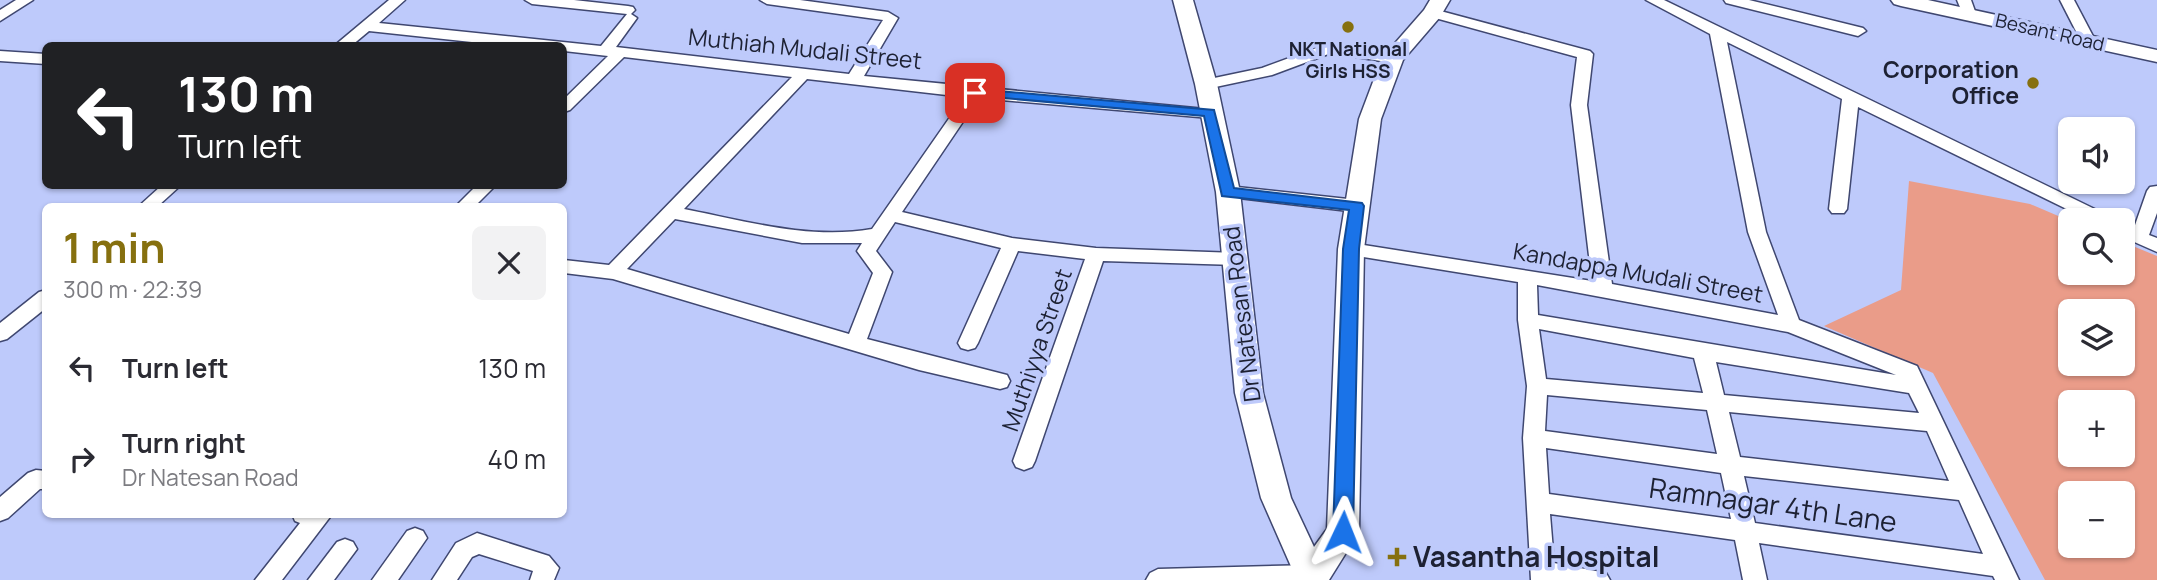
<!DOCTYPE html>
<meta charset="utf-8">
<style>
body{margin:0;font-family:Manrope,sans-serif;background:#f2f2f3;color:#2b2b33;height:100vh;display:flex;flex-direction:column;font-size:26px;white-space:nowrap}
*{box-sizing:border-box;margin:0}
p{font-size:23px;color:#7c7c81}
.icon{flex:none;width:38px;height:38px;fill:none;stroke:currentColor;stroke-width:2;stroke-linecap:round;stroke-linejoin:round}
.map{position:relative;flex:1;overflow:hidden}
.sheet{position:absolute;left:42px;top:203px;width:525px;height:315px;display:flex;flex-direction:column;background:#fff;border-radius:10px;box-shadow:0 2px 5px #0004}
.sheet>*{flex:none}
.guide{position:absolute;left:42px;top:42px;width:525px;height:147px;border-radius:10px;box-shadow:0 2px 5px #0004;background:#202124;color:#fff;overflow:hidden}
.buttons{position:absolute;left:2058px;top:117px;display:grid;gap:14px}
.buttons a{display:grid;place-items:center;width:77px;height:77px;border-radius:10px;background:#fff;box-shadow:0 2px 5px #0004;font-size:35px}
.pin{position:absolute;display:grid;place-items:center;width:60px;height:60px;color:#fff;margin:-30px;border-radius:14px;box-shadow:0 4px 10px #0006}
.me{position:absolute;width:77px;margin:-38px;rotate:2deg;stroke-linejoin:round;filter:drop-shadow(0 0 5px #0008)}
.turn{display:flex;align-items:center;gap:24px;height:147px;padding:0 21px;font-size:32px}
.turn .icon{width:91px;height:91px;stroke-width:2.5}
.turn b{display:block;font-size:49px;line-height:60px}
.round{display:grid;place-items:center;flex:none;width:74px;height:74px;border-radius:10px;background:#f2f2f3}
.overview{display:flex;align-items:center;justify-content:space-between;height:119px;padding:0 21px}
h1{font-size:42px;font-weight:700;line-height:52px;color:#86700f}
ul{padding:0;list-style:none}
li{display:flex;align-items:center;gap:21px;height:91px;padding:0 21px}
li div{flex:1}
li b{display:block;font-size:26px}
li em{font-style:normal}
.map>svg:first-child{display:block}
</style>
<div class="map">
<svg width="2157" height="580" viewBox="0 0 2157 580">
<rect width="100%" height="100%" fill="#becafb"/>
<!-- green -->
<path fill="#ea9c89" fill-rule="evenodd" d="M1909,181L2030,204L2070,221V273H2123V242L2157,256V580H2045L1933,373L1824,326L1901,290ZM2070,312H2123V364H2070ZM2070,402H2123V455H2070ZM2070,494H2123V546H2070Z"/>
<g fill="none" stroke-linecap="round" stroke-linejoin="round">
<!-- street casing -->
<g stroke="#3f4770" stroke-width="3">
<g id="street">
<polygon points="16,0 33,0 0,21 0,10"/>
<path d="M389,0H405L379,23L601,46L627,14L532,4L525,0H574L628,6L633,7L635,10L631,14L637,18L616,47L849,74L883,20L767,4L760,0H800L888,12L898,18L864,76L1216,110L1218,113L1216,116L1210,118L979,98L902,212L1012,238L1096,248L1237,253L1244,254L1246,259L1244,264L1237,265L1103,261L1035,461L1032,467L1024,470L1016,467L1013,461L1085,259L1018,251L978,343L975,348L968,350L961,348L958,343L1001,248L895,222L876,251L892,272L867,339L1007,375L1010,381L1007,387L1000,389L919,370L613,279L564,273V260L609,265L792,77L624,57L570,110L564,112V99L608,56L564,51V46H509L369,31L351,46H334ZM807,79L964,97L872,229C809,240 746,221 684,209ZM675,219L802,243H862L857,251L873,273L849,334L627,269Z"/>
<path d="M1646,0H1664L2109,216L2112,220H2089L1858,107L1847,209L1844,213H1832L1829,209L1842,99L1727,42L1766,232L1799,320L1917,366L2019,580H1995L1993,576L1759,543L1767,580H1743L1735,540L1550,514L1554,563L1606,573L1610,580H1531L1523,438L1527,386L1518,320V282L1351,255L1344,253L1342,249L1344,245L1351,243L1592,281L1571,105L1577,57L1428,16L1426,13L1428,10L1433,9L1590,51L1593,54L1587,105L1612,284L1778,315L1748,232L1710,34ZM1537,285L1788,332L1896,375L1538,315ZM1539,329L1694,358L1703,393L1546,379ZM1716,362L1909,393L1919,413L1724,395ZM1547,395L1707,410L1717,454L1545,431ZM1729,412L1927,431L1949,481L1740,457ZM1546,448L1721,473L1731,519L1549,494ZM1744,476L1959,500L1983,554L1755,523Z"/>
<polygon points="1724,0 1749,0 1863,28 1866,31 1858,36 1726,3"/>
<polygon points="1957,0 1971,0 1976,14 1974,17 1964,17"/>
<polygon points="2060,0 2074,0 2095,40 2092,43 2082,43"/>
<polygon points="1330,43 1393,53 1401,58 1393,63 1331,53 1272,75 1206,89 1198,84 1200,81 1262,68"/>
<polygon points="0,51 46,54 46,64 0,61"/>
<polygon points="161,186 180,186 158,206 139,206"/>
<polygon points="476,186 495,186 475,206 456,206"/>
<polygon points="1228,186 1357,200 1366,206 1357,212 1222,196 1219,192"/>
<polygon points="2157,186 2157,213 2149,235 2157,238 2157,252 2123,237 2123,224 2134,228 2147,191 2150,187"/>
<polygon points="46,290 46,308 7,339 0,341 0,323 39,292"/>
<polygon points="36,470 46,471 46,489 40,489 8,518 0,521 0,497 28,473"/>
<polygon points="292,514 329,514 330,517 282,580 255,580 300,523 295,521"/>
<polygon points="415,528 423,531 427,538 398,580 372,580 407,531"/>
<polygon points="477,533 549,556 559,568 554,580 530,580 533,571 479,554 472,557 457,580 432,580 456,543"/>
<polygon points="345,539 353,542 357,549 334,580 308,580 337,542"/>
<polygon points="1313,565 1321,569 1325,576 1323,580 1146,580 1150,573 1158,569"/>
</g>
</g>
<!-- secondary casing -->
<g stroke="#3f4770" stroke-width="3">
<g id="secondary">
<polygon points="1173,0 1193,0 1217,84 1240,192 1263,393 1291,498 1314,547 1327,529 1338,249 1359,119 1382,58 1424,10 1430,0 1450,0 1440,17 1403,60 1381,119 1364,249 1359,532 1329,580 1297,580 1261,498 1235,393 1216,192 1195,84"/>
<polygon points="1891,0 1928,0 2157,50 2157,62 1901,6 1894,4"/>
</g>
</g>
<!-- street -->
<use href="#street" fill="#fff" fill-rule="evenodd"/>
<!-- secondary -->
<use href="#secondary" fill="#fff" fill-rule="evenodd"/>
</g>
<!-- route -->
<polygon fill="#1a73e8" stroke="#114b97" stroke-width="2" points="975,89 1214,110 1234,188 1362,203 1364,206 1359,249 1353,532 1350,537 1343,540 1336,537 1333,532 1343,249 1349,210 1222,196 1204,116 970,95 970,90"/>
<!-- markers -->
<g fill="#86700f" stroke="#becafb" stroke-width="2.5">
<circle cx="1348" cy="27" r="7"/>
<circle cx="2033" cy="83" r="7"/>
<path d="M1393.5 546.5h7v7h7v7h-7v7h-7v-7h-7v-7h7z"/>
</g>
<g text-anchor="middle" stroke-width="7" stroke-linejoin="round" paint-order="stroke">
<!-- far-street labels -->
<g font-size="19" fill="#1d2133" stroke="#becafb">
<text transform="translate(2050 32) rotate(13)" y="7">Besant Road</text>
</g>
<!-- far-poi labels -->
<g font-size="19" font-weight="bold" fill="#1d2133" stroke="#becafb">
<text x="1348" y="56">NKT National<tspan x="1348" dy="22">Girls HSS</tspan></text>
</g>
<!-- street labels -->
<g font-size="23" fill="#1d2133" stroke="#becafb">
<text transform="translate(805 49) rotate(6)" y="8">Muthiah Mudali Street</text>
<text transform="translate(1638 273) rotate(10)" y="8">Kandappa Mudali Street</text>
<text transform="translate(1242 314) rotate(-97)" y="8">Dr Natesan Road</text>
<text transform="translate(1037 350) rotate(-71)" y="8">Muthiyya Street</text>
</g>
<!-- poi labels -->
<g font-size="23" font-weight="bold" fill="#1d2133" stroke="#becafb" text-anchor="end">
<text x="2019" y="78">Corporation<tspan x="2019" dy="26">Office</tspan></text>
</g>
<!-- near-street labels -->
<g font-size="28" fill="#1d2133" stroke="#becafb">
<text transform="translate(1773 505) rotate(8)" y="10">Ramnagar 4th Lane</text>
</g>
<!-- near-poi labels -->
<g font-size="28" font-weight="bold" fill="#1d2133" stroke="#becafb" text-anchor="start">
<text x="1413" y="567">Vasantha Hospital</text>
</g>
</g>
</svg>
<div class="buttons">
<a><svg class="icon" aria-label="sound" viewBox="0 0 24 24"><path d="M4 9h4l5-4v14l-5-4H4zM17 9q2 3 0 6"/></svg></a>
<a><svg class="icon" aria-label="search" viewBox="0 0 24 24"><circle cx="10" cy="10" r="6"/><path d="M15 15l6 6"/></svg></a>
<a><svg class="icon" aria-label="layers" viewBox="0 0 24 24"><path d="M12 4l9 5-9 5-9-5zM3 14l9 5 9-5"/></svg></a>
<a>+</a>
<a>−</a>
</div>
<div class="pin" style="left:975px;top:93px;background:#d93025"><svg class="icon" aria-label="arrive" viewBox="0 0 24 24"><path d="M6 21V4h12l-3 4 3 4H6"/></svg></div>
<svg class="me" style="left:1343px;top:532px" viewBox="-20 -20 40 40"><path d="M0-17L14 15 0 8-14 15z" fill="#1a73e8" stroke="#fff" stroke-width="4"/></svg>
<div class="guide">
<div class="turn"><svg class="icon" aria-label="left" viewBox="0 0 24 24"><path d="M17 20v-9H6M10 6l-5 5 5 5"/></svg><div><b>130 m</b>Turn left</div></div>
</div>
<section class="sheet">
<div class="overview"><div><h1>1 min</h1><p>300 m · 22:39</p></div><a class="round"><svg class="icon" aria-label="close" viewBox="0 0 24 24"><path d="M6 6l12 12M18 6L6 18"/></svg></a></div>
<ul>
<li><svg class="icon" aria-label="left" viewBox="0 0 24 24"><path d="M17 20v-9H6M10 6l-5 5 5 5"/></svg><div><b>Turn left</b></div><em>130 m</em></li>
<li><svg class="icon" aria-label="right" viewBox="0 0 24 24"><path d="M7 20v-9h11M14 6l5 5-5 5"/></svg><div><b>Turn right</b><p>Dr Natesan Road</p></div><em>40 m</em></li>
</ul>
</section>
</div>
